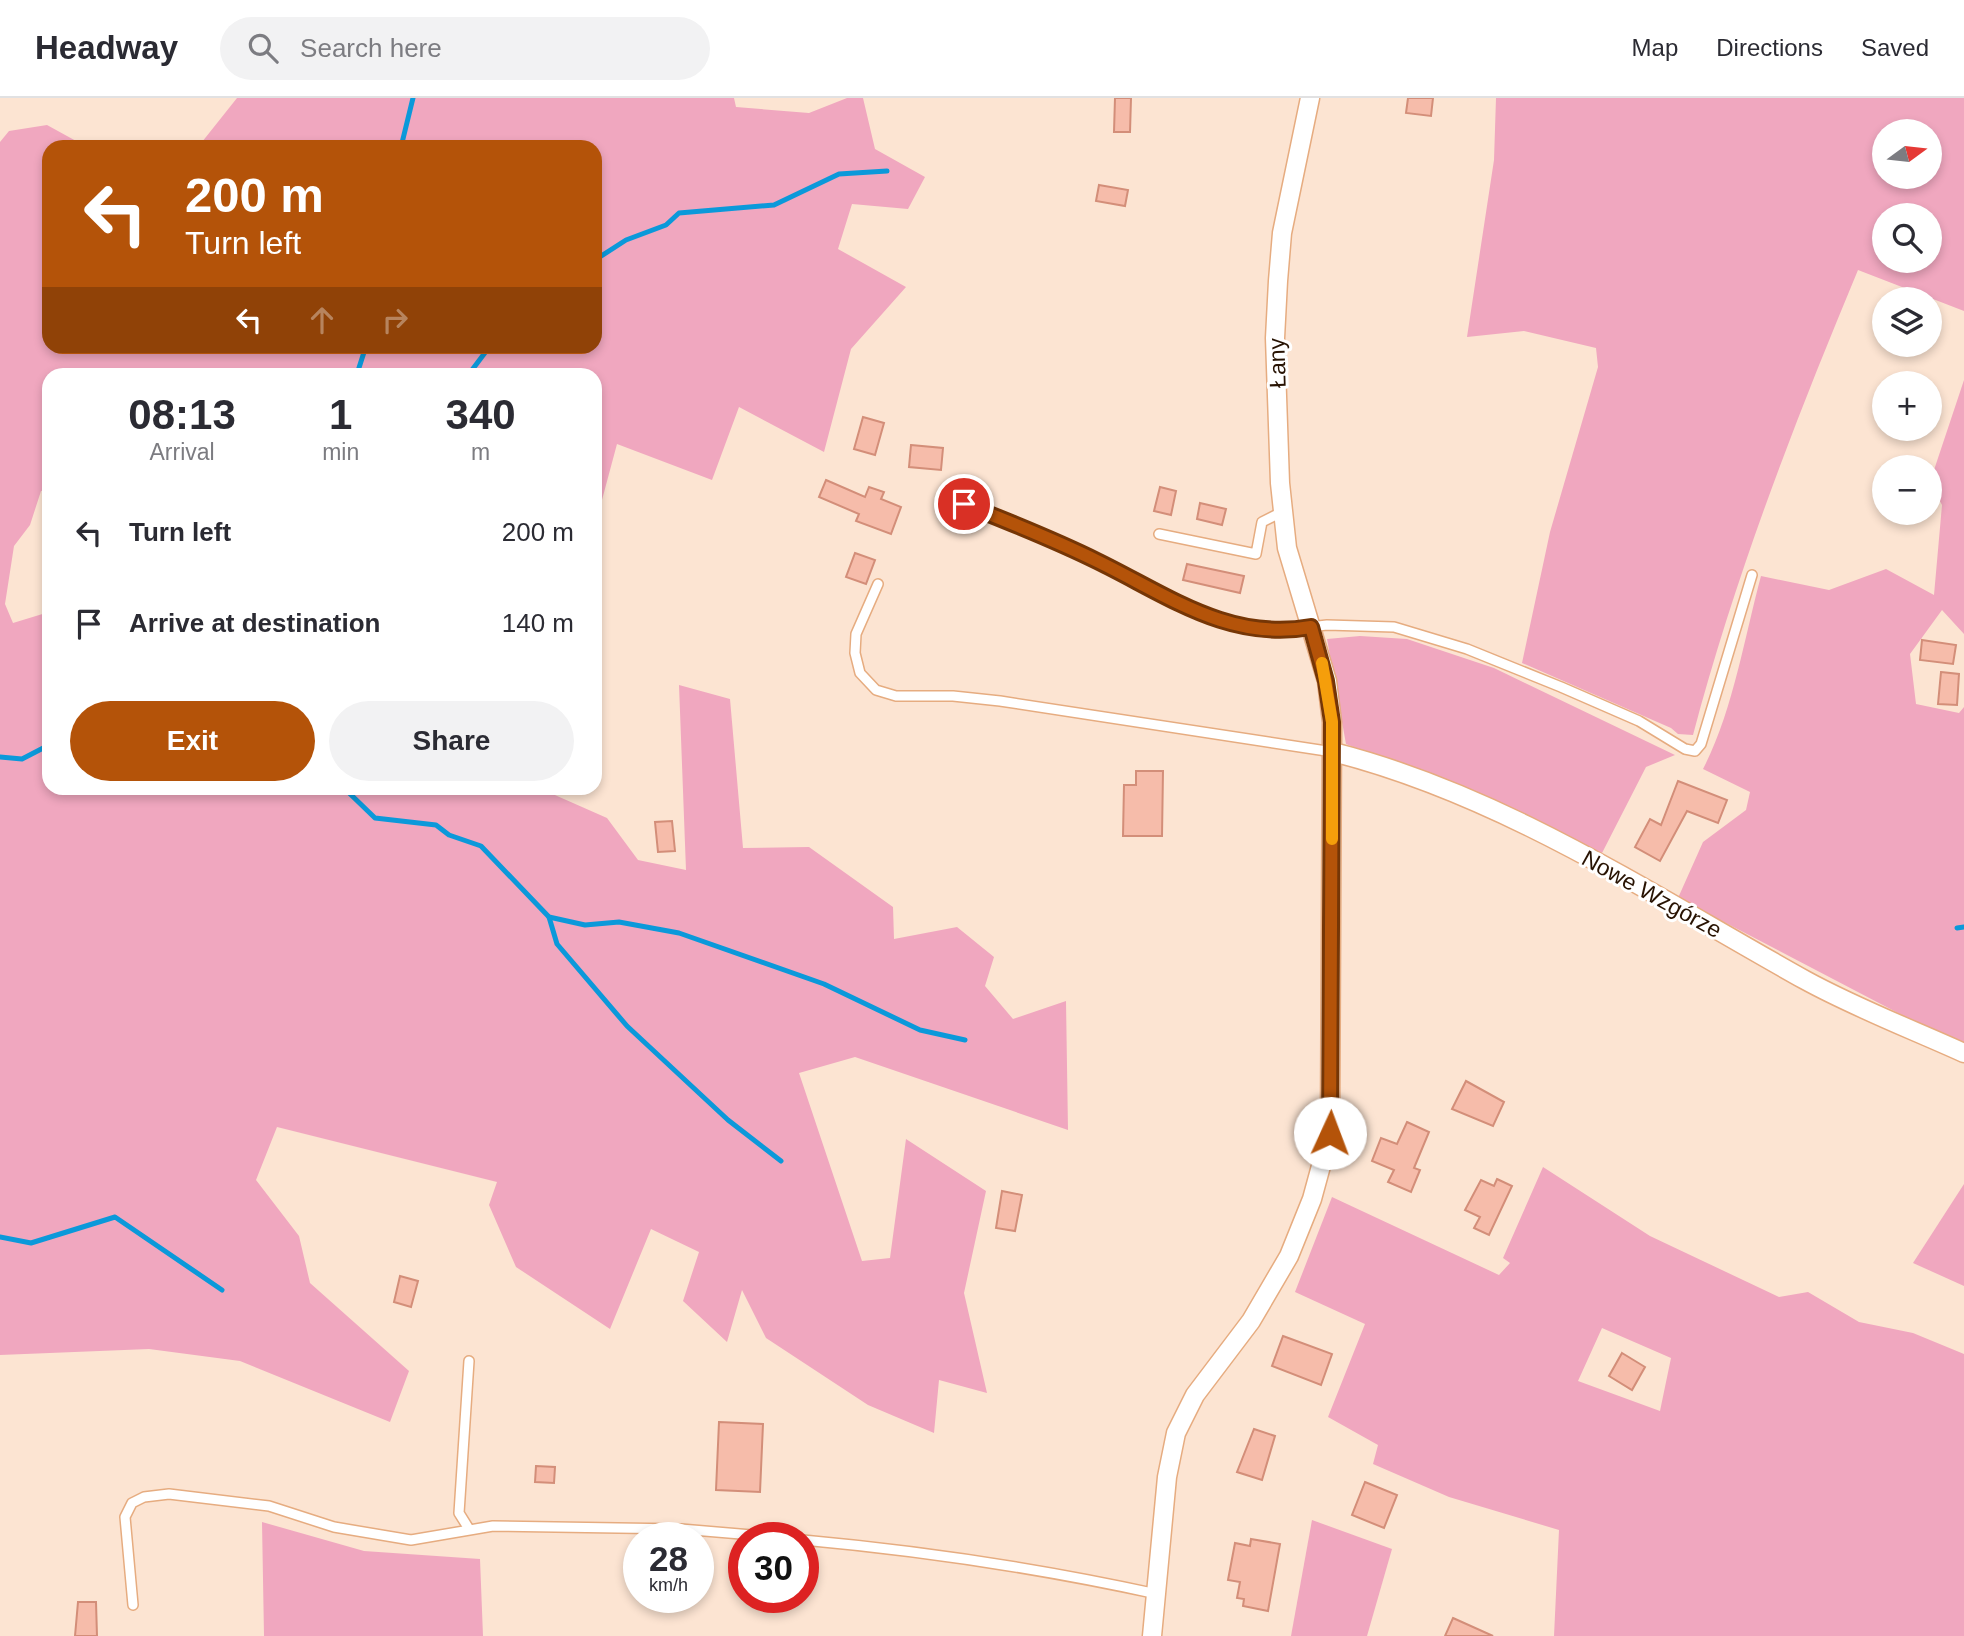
<!DOCTYPE html>
<meta charset="utf-8">
<style>
body{margin:0;font-family:Helvetica,sans-serif;background:#f2f2f3;color:#2b2b33;height:100vh;display:flex;flex-direction:column;font-size:26px;white-space:nowrap}
*{box-sizing:border-box;margin:0}
p{font-size:23px;color:#7c7c81}
.icon{flex:none;width:38px;height:38px;fill:none;stroke:currentColor;stroke-width:2;stroke-linecap:round;stroke-linejoin:round}
.map{position:relative;flex:1;overflow:hidden}
.drawer{position:absolute;left:42px;top:270px;width:560px;height:427px;display:flex;flex-direction:column;background:#fff;border-radius:21px;box-shadow:0 4px 10px #0003}
.drawer>*{flex:none}
.hud{position:absolute;left:42px;top:42px;width:560px;height:214px;border-radius:21px;box-shadow:0 4px 10px #0003;background:#b45309;color:#fff;overflow:hidden}
.needle{width:46px;rotate:75deg}
.buttons{position:absolute;left:1872px;top:21px;display:grid;gap:14px}
.buttons a{display:grid;place-items:center;width:70px;height:70px;border-radius:50%;background:#fff;box-shadow:0 4px 10px #0003;font-size:35px}
.speed{position:absolute;left:623px;top:1424px;display:flex;gap:14px;font-size:35px;font-weight:700;text-align:center}
.speed>*{display:grid;place-content:center;width:91px;height:91px;border-radius:50%;background:#fff;box-shadow:0 4px 10px #0003;line-height:1}
.speed small{font-size:18px;font-weight:400}
.speed .limit{border:10px solid #d22;background:#fff;color:#111}
.pin{position:absolute;display:grid;place-items:center;width:60px;height:60px;color:#fff;margin:-30px;border:4px solid #fff;border-radius:50%;box-shadow:0 2px 7px #0007}
.me{position:absolute;width:77px;margin:-38px;rotate:2deg;stroke-linejoin:round;filter:drop-shadow(0 0 5px #0008)}
.turn{display:flex;align-items:center;gap:24px;height:147px;padding:0 28px;font-size:32px}
.turn .icon{width:91px;height:91px;stroke-width:2.5}
.turn b{display:block;font-size:49px;line-height:60px}
.lanes{display:flex;align-items:center;height:66px;padding:0 28px;background:#0003;justify-content:center;gap:35px;direction:ltr}
.lanes .off{opacity:.35}
.eta{display:flex;justify-content:space-evenly;align-items:center;height:119px;text-align:center}
.eta b{font-size:42px;font-weight:600;line-height:49px}
.action{display:flex;gap:14px;margin-top:auto;padding:14px 28px}
.action a{flex:1;height:80px;border-radius:42px;background:#b45309;color:#fff;font-size:28px;font-weight:600;line-height:80px;text-align:center}
.action a+a{background:#f2f2f3;color:#2b2b33}
ul{padding:0;list-style:none}
li{display:flex;align-items:center;gap:21px;height:91px;padding:0 28px}
li div{flex:1}
li b{display:block;font-size:26px}
li em{font-style:normal}
header{display:flex;align-items:center;gap:42px;box-sizing:border-box;height:98px;padding:0 35px;background:#fff;border-bottom:2px solid #e1e1e2}
header strong{font-size:33px}
nav{display:flex;gap:38px;margin-inline-start:auto;font-size:24px}
.search{width:490px;height:63px;background:#f2f2f3;display:flex;align-items:center;gap:18px;box-sizing:border-box;padding:0 24px;border-radius:38px;color:#7c7c81;font-size:26px}
.map>svg:first-child{display:block}
</style>
<header>
<strong>Headway</strong>
<div class="search"><svg class="icon" aria-label="search" viewBox="0 0 24 24"><circle cx="10" cy="10" r="6"/><path d="M15 15l6 6"/></svg>Search here</div>
<nav><a>Map</a><a>Directions</a><a>Saved</a></nav>
</header>
<div class="map">
<svg width="1964" height="1538" viewBox="0 0 1964 1538">
<rect width="100%" height="100%" fill="#fce4d2"/>
<!-- green -->
<g fill="#f0a7bf" fill-rule="evenodd">
<polygon points="237,0 734,0 736,9 809,15 847,0 863,0 875,51 925,79 908,111 852,106 838,151 906,189 851,251 824,354 739,309 712,382 617,346 595,428 595,276 49,276 49,392 41,393 30,427 14,448 5,506 13,525 49,514 49,690 539,690 607,720 638,762 686,772 679,587 730,601 743,750 809,749 893,809 894,841 957,829 994,859 985,888 1013,921 1066,903 1068,1032 855,959 799,975 862,1163 890,1160 906,1041 986,1093 964,1195 987,1295 939,1282 934,1335 868,1307 766,1240 742,1192 727,1244 683,1203 699,1154 651,1131 610,1231 516,1169 489,1107 497,1084 277,1029 256,1082 299,1138 310,1185 409,1273 390,1324 240,1263 149,1251 0,1257 0,44 9,33 47,27 87,49 49,49 49,248 595,248 595,49 198,49"/>
<path d="M1496,0H1964V213L1858,172C1795,323 1735,478 1693,637L1678,636L1671,630L1522,565L1550,434L1598,269L1596,250L1524,233L1467,239L1494,62ZM1885,33H1930V79H1885ZM1885,117H1930V163H1885Z"/>
<path d="M1964,282V536L1942,512L1910,556L1916,606L1959,615L1964,609V945L1921,927L1678,800L1703,744L1746,712L1750,694L1703,671C1733,613 1744,541 1761,478L1829,492L1886,471L1934,497L1942,407L1930,384Z"/>
<polygon points="1360,538 1407,541 1494,570 1675,657 1646,669 1601,757 1436,682 1346,646 1327,541"/>
<path d="M1543,1069L1650,1138L1779,1199L1808,1194L1859,1224L1913,1235L1964,1256V1538H1554L1559,1432L1449,1399L1373,1366L1378,1347L1328,1319L1365,1226L1295,1194L1332,1099L1499,1177L1510,1165L1503,1160ZM1602,1230L1671,1260L1660,1313L1578,1283Z"/>
<polygon points="1964,1086 1964,1188 1913,1165"/>
<polygon points="1312,1422 1392,1451 1367,1538 1291,1538"/>
<polygon points="262,1424 364,1453 480,1461 483,1538 264,1538"/>
</g>
<g fill="none" stroke-linecap="round" stroke-linejoin="round">
<!-- stream -->
<g stroke="#0b99da" stroke-width="5">
<polyline points="401,49 413,0"/>
<polyline points="595,162 626,142 666,127 679,115 774,107 839,76 887,73"/>
<polyline points="357,276 366,248"/>
<polyline points="469,276 490,248"/>
<polyline points="0,659 22,661 49,647"/>
<polyline points="344,690 375,720 436,727 449,737 481,748 549,819 585,827 619,824 679,835 824,886 920,932 965,942"/>
<polyline points="549,819 557,846 627,928 728,1022 781,1063"/>
<polyline points="1957,830 1964,829"/>
<polyline points="0,1139 31,1145 115,1119 222,1192"/>
</g>
</g>
<!-- building -->
<g fill="#f6bcaa" stroke="#d38e79" stroke-width="2">
<polygon points="1115,0 1131,0 1130,34 1114,34"/>
<polygon points="1408,0 1433,0 1431,18 1406,15"/>
<polygon points="1099,87 1128,92 1125,108 1096,103"/>
<polygon points="863,319 884,325 875,357 854,351"/>
<polygon points="911,347 943,350 941,372 909,369"/>
<polygon points="826,382 865,399 869,389 884,394 881,401 901,409 891,436 856,423 859,416 819,399"/>
<polygon points="1160,389 1176,393 1171,417 1154,413"/>
<polygon points="1200,405 1226,411 1222,427 1197,421"/>
<polygon points="855,455 875,462 866,486 846,479"/>
<polygon points="1187,466 1244,478 1240,495 1183,482"/>
<polygon points="1922,542 1956,547 1953,566 1920,562"/>
<polygon points="1941,574 1959,576 1957,607 1938,606"/>
<polygon points="1136,673 1163,673 1162,738 1123,738 1124,687 1136,687"/>
<polygon points="1678,683 1727,702 1718,725 1687,713 1660,763 1635,749 1650,721 1661,727"/>
<polygon points="672,723 675,753 658,754 655,724"/>
<polygon points="1466,983 1504,1004 1493,1028 1452,1011"/>
<polygon points="1407,1024 1429,1034 1414,1070 1420,1072 1411,1094 1388,1084 1394,1072 1372,1063 1381,1040 1397,1046"/>
<polygon points="1497,1081 1512,1088 1489,1137 1474,1130 1480,1119 1465,1112 1481,1082 1494,1088"/>
<polygon points="1002,1093 1022,1097 1015,1133 996,1130"/>
<polygon points="400,1178 418,1183 411,1209 394,1204"/>
<polygon points="1283,1238 1332,1256 1321,1287 1272,1268"/>
<polygon points="1622,1255 1645,1269 1632,1292 1609,1278"/>
<polygon points="719,1324 763,1326 760,1394 716,1392"/>
<polygon points="1254,1331 1275,1338 1262,1382 1237,1374"/>
<polygon points="536,1368 555,1369 554,1385 535,1384"/>
<polygon points="1365,1384 1397,1397 1384,1430 1352,1417"/>
<polygon points="1251,1441 1280,1446 1268,1513 1243,1508 1244,1501 1237,1500 1240,1484 1228,1482 1235,1445 1250,1448"/>
<polygon points="78,1504 96,1504 97,1538 75,1538"/>
<polygon points="1453,1520 1493,1538 1445,1538"/>
</g>
<g fill="none" stroke-linecap="round" stroke-linejoin="round">
<!-- service casing -->
<g stroke="#e6ac80" stroke-width="12">
<g id="service">
<polyline points="963,406 1045,438 1216,522 1266,534 1327,527 1394,529 1467,551 1561,589 1639,623 1685,651 1695,653 1701,646 1752,477"/>
<polyline points="1159,436 1256,456 1262,424 1282,414"/>
<polyline points="878,486 856,536 855,555 860,575 876,592 896,598 953,598 1000,603 1333,654"/>
<polyline points="469,1431 459,1415 469,1263"/>
<path d="M803,1442C924,1453 1038,1470 1157,1496"/>
<polyline points="133,1507 125,1419 132,1405 144,1399 169,1396 269,1408 334,1429 411,1442 493,1428 681,1431 788,1440"/>
</g>
</g>
<!-- minor casing -->
<g stroke="#e6ac80" stroke-width="21">
<g id="minor">
<path d="M1333,654C1503,697 1652,797 1805,882C1856,910 1911,931 1964,955"/>
<polyline points="1152,1538 1167,1379 1176,1335 1195,1297 1251,1223 1289,1158 1312,1101 1330,1035 1332,624 1327,583 1287,450 1280,385 1275,240 1278,183 1282,135 1310,0"/>
</g>
</g>
<!-- service -->
<use href="#service" stroke="#fff" stroke-width="9"/>
<!-- minor -->
<use href="#minor" stroke="#fff" stroke-width="18"/>
</g>
<g fill="none" stroke-linecap="round" stroke-linejoin="round">
<!-- route casing -->
<g stroke="#753606" stroke-width="18">
<path id="route" d="M964,406C1009,424 1053,441 1097,463C1167,497 1229,544 1311,529L1326,583L1332,624L1330,1035"/>
</g>
<!-- route -->
<use href="#route" stroke="#b45309" stroke-width="12"/>
<!-- slow -->
<polyline stroke="#f59e0b" stroke-width="12" points="1322,565 1332,624 1332,741"/>
</g>
<g text-anchor="middle" stroke-width="6" stroke-linejoin="round" paint-order="stroke">
<!-- street labels -->
<g font-size="23" fill="#281303" stroke="#fff">
<text transform="translate(1277 265) rotate(-92)" y="8">Łany</text>
<text transform="translate(1652 796) rotate(29)" y="8">Nowe Wzgórze</text>
</g>
</g>
</svg>
<div class="buttons">
<a><svg class="needle" viewBox="-14 -14 28 28"><path d="M0-13l5 13h-10z" fill="#e53935"/><path d="M0 13l5-13h-10z" fill="#7c7c81"/></svg></a>
<a><svg class="icon" aria-label="search" viewBox="0 0 24 24"><circle cx="10" cy="10" r="6"/><path d="M15 15l6 6"/></svg></a>
<a><svg class="icon" aria-label="layers" viewBox="0 0 24 24"><path d="M12 4l9 5-9 5-9-5zM3 14l9 5 9-5"/></svg></a>
<a>+</a>
<a>−</a>
</div>
<div class="speed"><div>28<small>km/h</small></div><div class="limit">30</div></div>
<div class="pin" style="left:964px;top:406px;background:#d93025"><svg class="icon" aria-label="arrive" viewBox="0 0 24 24"><path d="M6 21V4h12l-3 4 3 4H6"/></svg></div>
<svg class="me" style="left:1330px;top:1035px" viewBox="-20 -20 40 40"><circle r="19" fill="#fff"/><path d="M0-13L10 11 0 6-10 11z" fill="#b45309"/></svg>
<div class="hud">
<div class="turn"><svg class="icon" aria-label="left" viewBox="0 0 24 24"><path d="M17 20v-9H6M10 6l-5 5 5 5"/></svg><div><b>200 m</b>Turn left</div></div>
<div class="lanes"><svg class="icon" aria-label="left" viewBox="0 0 24 24"><path d="M17 20v-9H6M10 6l-5 5 5 5"/></svg><svg class="icon off" aria-label="ahead" viewBox="0 0 24 24"><path d="M12 20V5M6 11l6-6 6 6"/></svg><svg class="icon off" aria-label="right" viewBox="0 0 24 24"><path d="M7 20v-9h11M14 6l5 5-5 5"/></svg></div>
</div>
<section class="drawer">
<div class="eta">
<div><b>08:13</b><p>Arrival</p></div>
<div><b>1</b><p>min</p></div>
<div><b>340</b><p>m</p></div>
</div>
<ul>
<li><svg class="icon" aria-label="left" viewBox="0 0 24 24"><path d="M17 20v-9H6M10 6l-5 5 5 5"/></svg><div><b>Turn left</b></div><em>200 m</em></li>
<li><svg class="icon" aria-label="arrive" viewBox="0 0 24 24"><path d="M6 21V4h12l-3 4 3 4H6"/></svg><div><b>Arrive at destination</b></div><em>140 m</em></li>
</ul>
<div class="action"><a>Exit</a><a>Share</a></div>
</section>
</div>
